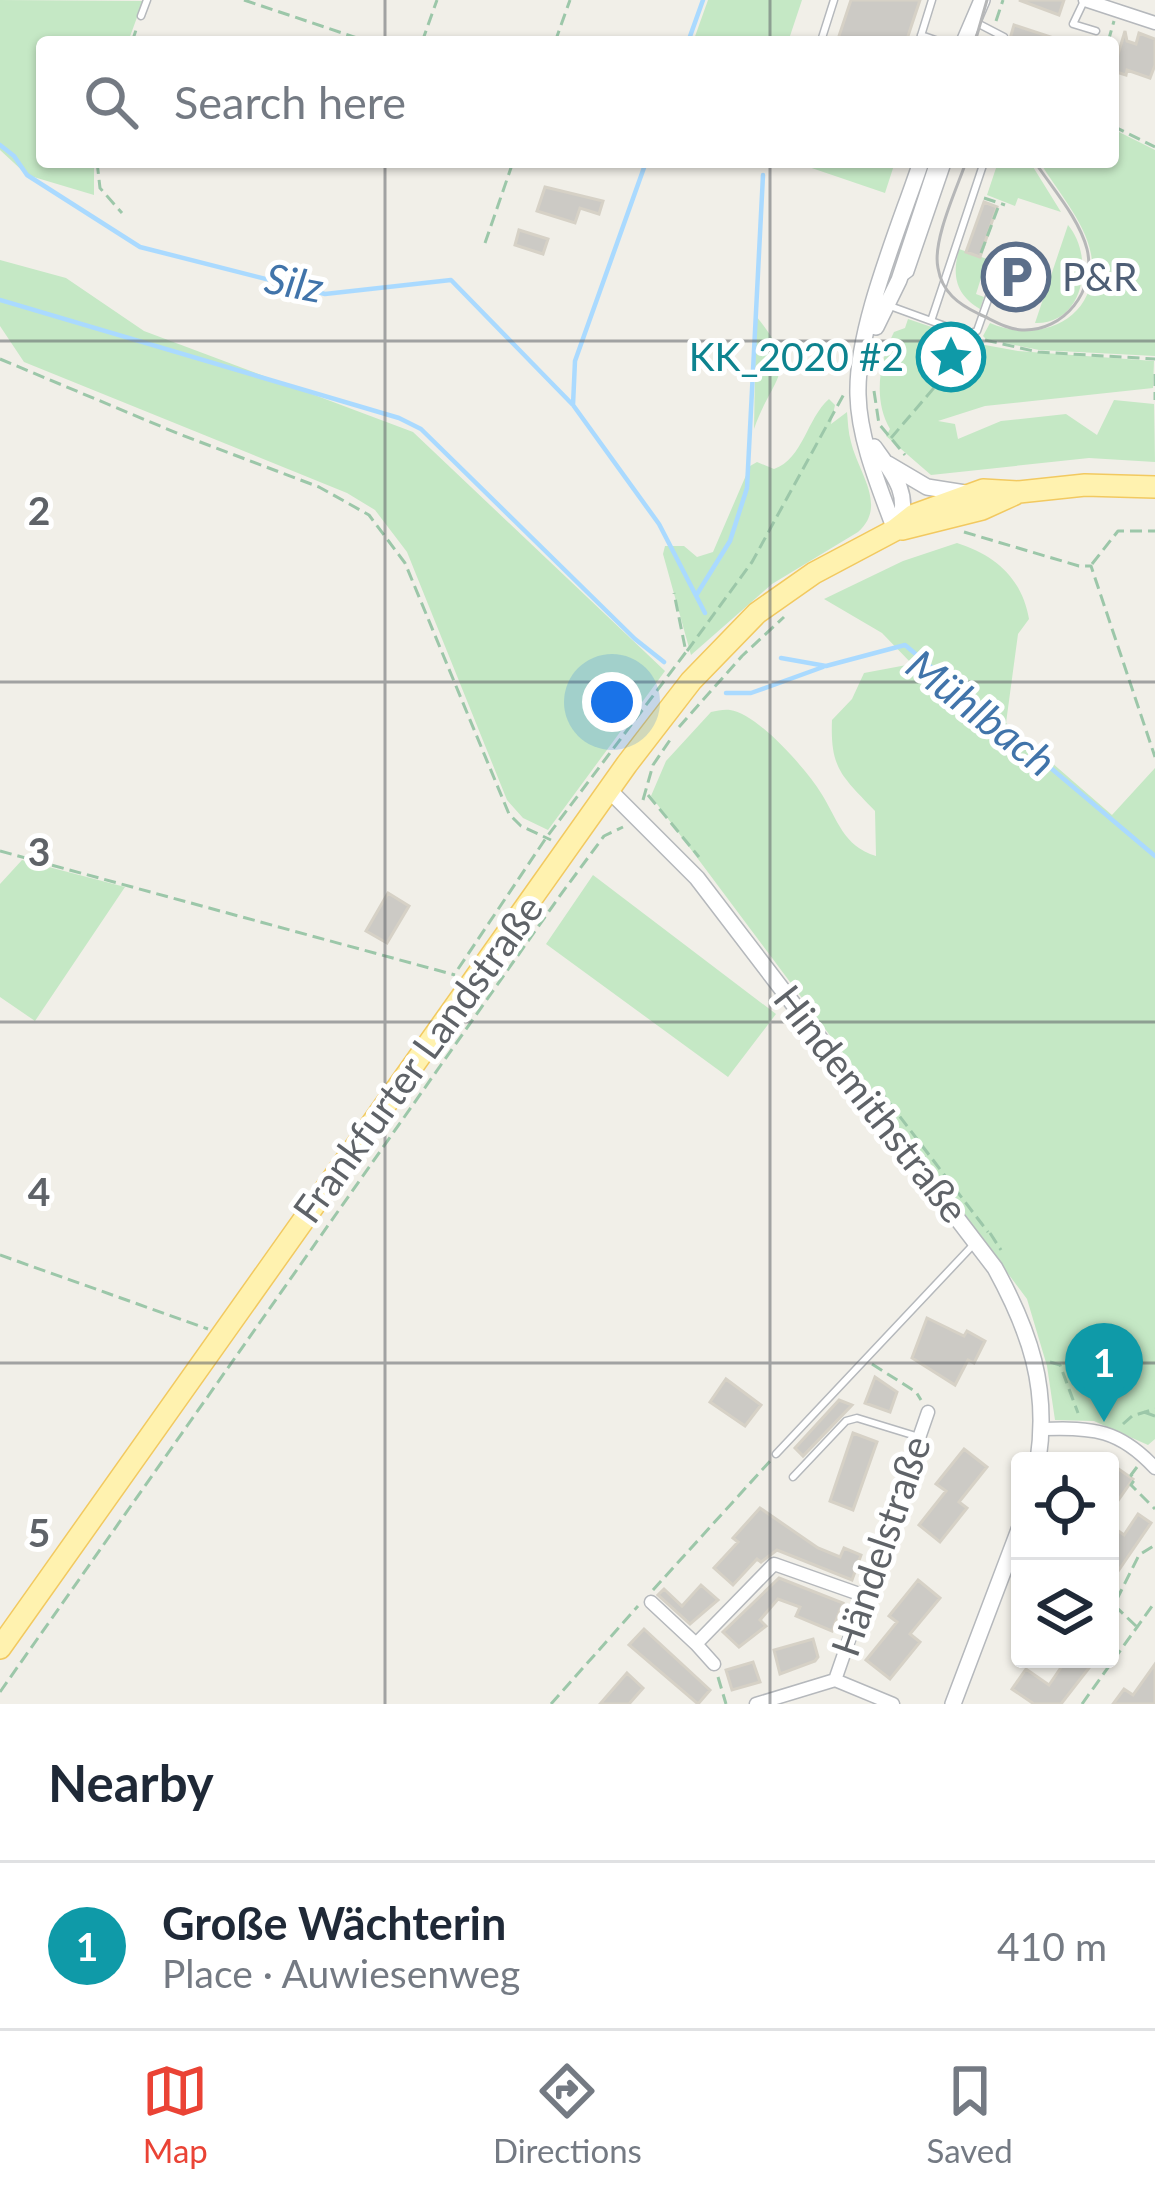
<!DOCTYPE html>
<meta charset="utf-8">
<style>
:root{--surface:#fff;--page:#f2f2f3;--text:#1f2937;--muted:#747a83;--line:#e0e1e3;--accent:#ea4335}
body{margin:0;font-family:Lato,sans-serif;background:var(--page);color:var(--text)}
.controls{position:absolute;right:36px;bottom:36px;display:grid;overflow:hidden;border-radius:12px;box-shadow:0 3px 9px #0004}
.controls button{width:108px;height:108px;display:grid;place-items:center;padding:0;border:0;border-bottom:3px solid var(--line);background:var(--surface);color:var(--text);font:60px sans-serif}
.you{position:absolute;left:612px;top:702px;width:42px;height:42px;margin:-30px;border:9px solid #fff;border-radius:50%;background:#1a73e8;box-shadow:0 0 0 18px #1a73e833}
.badge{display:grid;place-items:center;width:78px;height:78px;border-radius:50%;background:var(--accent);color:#fff;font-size:39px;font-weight:700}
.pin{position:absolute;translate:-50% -99px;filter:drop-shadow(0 3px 6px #0008)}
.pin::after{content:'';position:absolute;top:63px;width:42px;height:36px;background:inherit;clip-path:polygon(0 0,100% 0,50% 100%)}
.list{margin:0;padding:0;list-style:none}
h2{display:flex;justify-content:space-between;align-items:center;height:156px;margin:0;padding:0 48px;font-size:51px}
h2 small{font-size:39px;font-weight:400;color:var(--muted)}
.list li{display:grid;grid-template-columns:78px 1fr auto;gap:36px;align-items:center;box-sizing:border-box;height:168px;padding:0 48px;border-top:3px solid var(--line)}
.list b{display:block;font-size:45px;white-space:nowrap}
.list p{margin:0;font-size:39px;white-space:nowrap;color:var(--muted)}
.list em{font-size:39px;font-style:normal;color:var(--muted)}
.icon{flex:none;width:66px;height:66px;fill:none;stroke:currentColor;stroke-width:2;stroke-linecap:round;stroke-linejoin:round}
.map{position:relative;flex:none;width:1155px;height:1704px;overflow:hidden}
.search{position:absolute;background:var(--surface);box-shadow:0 3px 9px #0004;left:36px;right:36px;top:36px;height:132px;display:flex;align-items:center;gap:30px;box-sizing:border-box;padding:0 42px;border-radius:12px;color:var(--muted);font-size:45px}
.sheet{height:324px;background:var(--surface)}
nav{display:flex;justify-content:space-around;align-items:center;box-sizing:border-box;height:168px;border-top:3px solid var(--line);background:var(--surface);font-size:33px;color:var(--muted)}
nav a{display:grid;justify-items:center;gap:6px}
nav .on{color:var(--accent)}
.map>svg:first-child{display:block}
.green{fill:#c5e8c5}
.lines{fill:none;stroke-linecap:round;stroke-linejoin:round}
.stream{stroke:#aadaff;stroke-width:4.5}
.building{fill:#cccac5;stroke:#d6d1c6;stroke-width:3}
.service-casing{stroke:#b5b8bc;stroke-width:9}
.minor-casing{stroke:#b5b8bc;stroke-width:15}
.tertiary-casing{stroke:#b5b8bc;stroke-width:18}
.primary-casing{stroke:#f2c960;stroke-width:24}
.path{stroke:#9cc7a9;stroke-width:3;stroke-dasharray:12 6;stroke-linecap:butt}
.service{stroke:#fff;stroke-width:6}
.minor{stroke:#fff;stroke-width:12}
.tertiary{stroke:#fff;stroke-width:15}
.primary{stroke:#fff2af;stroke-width:21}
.tram{stroke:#b6b7b8;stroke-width:3}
.grid{fill:none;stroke:#5f6368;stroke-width:3;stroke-opacity:0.55}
.labels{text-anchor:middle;stroke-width:10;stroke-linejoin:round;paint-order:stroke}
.service-label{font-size:39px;fill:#4e5e75;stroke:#fff;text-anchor:start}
.culture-label{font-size:39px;fill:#0d838f;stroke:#fff;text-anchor:end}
.street-label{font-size:39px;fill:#5f6368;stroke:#fff}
.water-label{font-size:42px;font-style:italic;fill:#4174aa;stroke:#fff}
.grid-label{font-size:39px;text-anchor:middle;font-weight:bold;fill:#5f6368;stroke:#fff;stroke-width:10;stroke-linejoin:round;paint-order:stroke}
</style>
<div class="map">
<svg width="1155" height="1704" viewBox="0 0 1155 1704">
<rect width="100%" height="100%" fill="#f1efe8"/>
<path class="green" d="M0,0L143,1L128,42H42V162H94V195L27,175L0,150Z
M708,0H802L788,42H693Z
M1113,129L1155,150V356L1039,350L986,339L983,336L990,323C1042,345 1102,317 1091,254C1085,221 1056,190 1040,162H1113Z
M794,162H895L885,193Z
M998,162H1030L1061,212L1018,198L1015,206L987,195Z
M1068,225C1095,257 1085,325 1035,323Z
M959,249L987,259L976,294L984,297L980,309C955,294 952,275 959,249Z
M0,260L66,278L144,331L413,432L665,671L548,830L523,818L507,800L407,552L375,510L347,493L24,362L0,326Z
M756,316C802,372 773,374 754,429Z
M908,319L985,345L1018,351L1154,361L1153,388L985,406L938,421L955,424L958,439L1001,421L1066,414L1097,435L1114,400L1154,404L1155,462L1089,458L931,475L886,436L890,429C873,400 879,362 894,332L905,328Z
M829,399L835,405L831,424L847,412C848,422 848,432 851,442C858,472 888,506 858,532L772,584L691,655L663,554L665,546H684L697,557L713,552L750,466L757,462L774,469C803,459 807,418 829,399Z
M957,543C995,555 1022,578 1029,619L1018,634L1006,723L1112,815L1155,768V1439L1148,1445L1094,1421L1055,1420L1047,1366L1027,1299L651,796L666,761L711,712C717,711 724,709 730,710C757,713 807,770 821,793C838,820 843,846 876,856L875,811C842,776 830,769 832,720L852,699L864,673L912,664L882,633L824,599L903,561Z
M22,860L125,887L35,1021L0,997V884Z
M593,875L776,1014L728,1077L546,944Z"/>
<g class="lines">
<path class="stream" d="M688,42L703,0
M0,145L14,156L27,175L140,247L325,294L451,280L573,405L659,524L705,613
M0,300L399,418L421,429L635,639L664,662
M573,405L575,361L646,162
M697,594L730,541L747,488L763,175
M781,658L826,666L905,645L1155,856
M726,693H751L823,667"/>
</g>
<path class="building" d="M851,0H920L906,42H837Z
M1019,0H1064L1059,15Z
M1014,25L1060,40V42H1009Z
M1125,31L1127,41L1136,44L1139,33L1155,39V65L1150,78L1127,70L1126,75L1113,71Z
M545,187L603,201L599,214L580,208L575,223L537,211Z
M984,202L997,207L980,257L966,252Z
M519,230L548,239L543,254L515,245Z
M388,893L409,906L387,943L366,931Z
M927,1318L964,1336L967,1331L985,1341L974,1363L968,1360L955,1385L912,1358Z
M875,1377L897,1392L890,1412L865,1403Z
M726,1379L761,1405L745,1426L710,1402Z
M839,1400L852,1405L803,1456L795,1448Z
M853,1433L877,1442L853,1510L830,1501Z
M964,1449L987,1467L959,1502L967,1508L940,1542L919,1525L946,1491L936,1484Z
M1110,1463L1133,1479L1110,1512Z
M760,1508L818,1548L840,1557L844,1548L861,1555L852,1580L777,1550L761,1562L757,1559L733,1585L714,1568L738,1542L733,1538Z
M1138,1514L1151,1523L1110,1583V1525L1124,1535Z
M779,1578L843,1603L832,1631L796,1616L800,1607L778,1599L760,1620L766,1626L739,1647L723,1632Z
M918,1580L940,1598L910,1634L920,1642L890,1679L866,1660L897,1622L889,1616Z
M701,1585L718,1600L690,1624L658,1595L664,1589L682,1606Z
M644,1629L710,1690L698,1704L629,1645Z
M813,1639L818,1657L815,1661L780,1674L774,1650Z
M1051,1659H1096L1061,1704H1034L1012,1689L1026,1669L1049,1685L1062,1666Z
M753,1662L760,1682L732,1690L726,1670Z
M1155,1664V1704H1113L1124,1689L1133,1695Z
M627,1673L643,1688L629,1704H600Z"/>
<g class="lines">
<defs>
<path id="service" d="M1084,1L1073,24L1096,31
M141,16L147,0
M977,23L1004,37
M921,35L941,42
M824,42L821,41L834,0
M919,42L932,0
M906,276L910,273L948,162
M890,306L967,334L977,331L990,294
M931,321L984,162
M776,1454L974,1244
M793,1477L846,1421L857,1418L919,1437"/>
<path id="minor" d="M1085,0L1155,23
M1043,1429C1093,1427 1120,1430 1155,1468
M651,1602L696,1644L774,1564L862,1595
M696,1644L714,1664
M835,1680L928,1412
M756,1704L835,1680L893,1704"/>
<path id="tertiary" d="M964,42L982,0
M876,327L899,280L938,162
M874,447C892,472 913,496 897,527
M888,464L927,487L965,493
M895,530C880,489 859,440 858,395C856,328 899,228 921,162
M609,790L697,878L995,1268C1030,1332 1049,1387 1038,1461
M953,1704L1020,1527"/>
<path id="primary" d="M902,529L982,509L1015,494
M0,1648L627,764L691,681L757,613L814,573L895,530L914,515L983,490L1019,492L1085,485L1155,487"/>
</defs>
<use href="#service" class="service-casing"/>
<use href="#minor" class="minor-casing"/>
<use href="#tertiary" class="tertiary-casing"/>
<use href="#primary" class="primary-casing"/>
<path class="path" d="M244,0L369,42
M996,21L1003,0
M132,42L137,27
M422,42L437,0
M555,42L570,0
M1108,42L1114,21
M1113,126L1155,147
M97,162L100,188L122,213
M984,198L1005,205
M485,243L513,162
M981,253L999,205
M985,340L1038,352L1155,359
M954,349L958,339
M0,359L179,434L319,487L369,515L405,563L509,814L521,826L551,840
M1155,374V400
M874,391L879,424L905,455
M891,438L939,382L948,364
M964,532L1079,566H1091L1155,757
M1092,564L1118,531H1155
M687,651L752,562L844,394
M679,727L742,656L784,617
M648,795L699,857
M643,800L653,765L670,740
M0,851L455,975
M458,969L546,838L686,652L674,593
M878,1088L988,1232
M990,1233L1001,1250
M0,1255L208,1329
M1050,1362L1060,1365L1078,1413
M872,1364L916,1392L921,1400
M1144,1412L1155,1416
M1123,1424L1132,1416L1155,1409
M1137,1467L1131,1475L1135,1479L1131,1485L1155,1509
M653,1590L771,1460
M1136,1626L1114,1605L1139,1555L1155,1545
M718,1677L726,1704
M0,1692L559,897L604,836L623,827
M551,1704L638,1606
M1082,1704L1155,1602"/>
<use href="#service" class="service"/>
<use href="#minor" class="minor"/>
<use href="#tertiary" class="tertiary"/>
<use href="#primary" class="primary"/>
<path class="tram" d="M975,42L987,0
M966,162C957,188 932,241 938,268C942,292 958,304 979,314C993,320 1006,329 1022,330C1064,332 1097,290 1087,249C1079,218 1052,188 1035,162"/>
</g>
<path class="grid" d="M385,0V42M770,0V42M385,162V1704M770,162V1704M0,341H1155M0,682H1155M0,1022H1155M0,1363H1155"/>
<defs>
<symbol id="parking-ring" viewBox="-11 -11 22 22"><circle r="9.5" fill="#fff" stroke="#5c6f8a" stroke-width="1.5"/><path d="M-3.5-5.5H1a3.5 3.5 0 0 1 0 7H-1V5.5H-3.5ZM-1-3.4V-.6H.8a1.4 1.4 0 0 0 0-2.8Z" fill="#5c6f8a"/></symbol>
<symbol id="sight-ring" viewBox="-11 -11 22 22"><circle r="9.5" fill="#fff" stroke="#0f9aa8" stroke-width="1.5"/><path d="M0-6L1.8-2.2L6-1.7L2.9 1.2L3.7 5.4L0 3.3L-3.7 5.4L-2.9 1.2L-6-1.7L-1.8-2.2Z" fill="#0f9aa8"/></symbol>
</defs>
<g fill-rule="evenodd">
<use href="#parking-ring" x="978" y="239" width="76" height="76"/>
<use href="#sight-ring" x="913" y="319" width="76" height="76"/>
</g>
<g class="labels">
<g class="service-label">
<text x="1062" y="291">P&amp;R</text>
</g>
<g class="culture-label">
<text x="904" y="371">KK_2020 #2</text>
</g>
<g class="street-label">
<text transform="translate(418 1059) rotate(-54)" y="14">Frankfurter Landstraße</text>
<text transform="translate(871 1104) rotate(52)" y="14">Hindemithstraße</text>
<text transform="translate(881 1546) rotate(-71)" y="14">Händelstraße</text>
</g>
<g class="water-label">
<text transform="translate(294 283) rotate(11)" y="15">Silz</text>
<text transform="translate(981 713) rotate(38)" y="15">Mühlbach</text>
</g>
</g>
<g class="grid-label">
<text x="39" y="525">2</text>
<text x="39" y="866">3</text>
<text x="39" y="1206">4</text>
<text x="39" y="1547">5</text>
</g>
</svg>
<div class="controls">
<button><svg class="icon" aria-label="locate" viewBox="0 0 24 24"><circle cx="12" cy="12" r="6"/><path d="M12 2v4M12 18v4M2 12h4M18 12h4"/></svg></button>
<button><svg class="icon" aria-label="layers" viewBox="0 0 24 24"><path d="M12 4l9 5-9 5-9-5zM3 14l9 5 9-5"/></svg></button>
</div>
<div class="you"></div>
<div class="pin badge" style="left:1104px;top:1422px;background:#0f9aa8">1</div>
<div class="search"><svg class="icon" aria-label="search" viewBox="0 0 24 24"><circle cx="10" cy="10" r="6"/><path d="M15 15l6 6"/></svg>Search here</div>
</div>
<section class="sheet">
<h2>Nearby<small></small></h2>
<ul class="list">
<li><span class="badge" style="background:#0f9aa8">1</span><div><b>Große Wächterin</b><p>Place · Auwiesenweg</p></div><em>410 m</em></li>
</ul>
</section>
<nav>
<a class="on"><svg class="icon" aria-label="map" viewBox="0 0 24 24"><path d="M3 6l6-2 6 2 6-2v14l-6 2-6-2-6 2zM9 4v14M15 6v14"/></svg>Map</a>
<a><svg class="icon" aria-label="directions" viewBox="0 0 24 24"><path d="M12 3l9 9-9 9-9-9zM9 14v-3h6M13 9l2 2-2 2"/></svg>Directions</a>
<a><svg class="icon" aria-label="saved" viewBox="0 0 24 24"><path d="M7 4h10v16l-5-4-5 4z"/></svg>Saved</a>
</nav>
